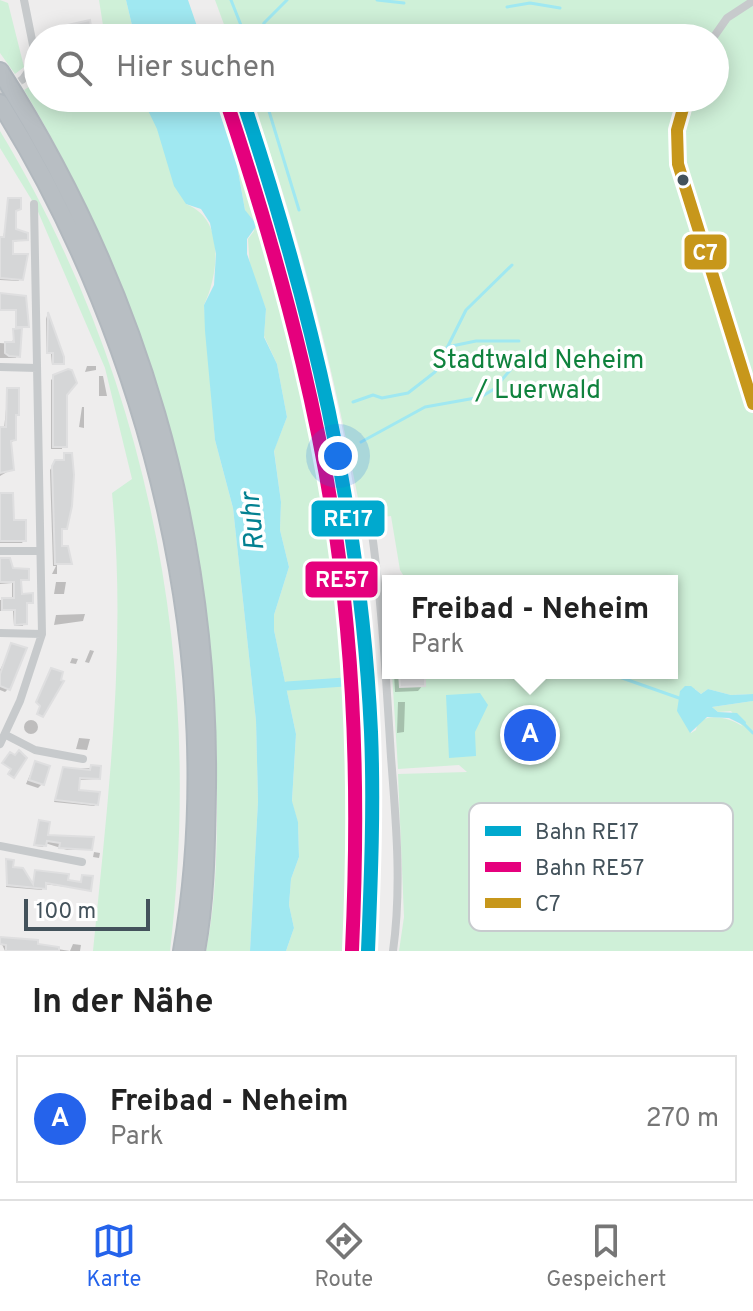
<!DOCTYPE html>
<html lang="de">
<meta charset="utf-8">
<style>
:root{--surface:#fff;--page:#f6f6f6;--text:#222;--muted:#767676;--line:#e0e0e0;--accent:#2563eb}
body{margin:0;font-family:Overpass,sans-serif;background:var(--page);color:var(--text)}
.scale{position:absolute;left:24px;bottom:20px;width:126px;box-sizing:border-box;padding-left:8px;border:4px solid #43525b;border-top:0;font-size:22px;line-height:28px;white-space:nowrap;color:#43525b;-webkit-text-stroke:6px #fff;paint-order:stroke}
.you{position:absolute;left:338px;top:456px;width:28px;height:28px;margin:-20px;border:6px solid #fff;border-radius:50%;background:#1a73e8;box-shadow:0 0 0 12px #1a73e833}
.badge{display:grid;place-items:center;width:52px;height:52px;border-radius:50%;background:var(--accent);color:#fff;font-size:26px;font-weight:700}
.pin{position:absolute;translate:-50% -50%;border:4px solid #fff;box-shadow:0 2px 8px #0006}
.popup{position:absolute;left:382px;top:575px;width:296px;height:104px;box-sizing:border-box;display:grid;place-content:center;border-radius:0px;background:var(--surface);filter:drop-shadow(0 2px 6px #0005);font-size:26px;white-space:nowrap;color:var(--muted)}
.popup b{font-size:30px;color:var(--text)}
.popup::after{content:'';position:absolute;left:50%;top:100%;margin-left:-16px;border:16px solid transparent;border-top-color:var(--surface)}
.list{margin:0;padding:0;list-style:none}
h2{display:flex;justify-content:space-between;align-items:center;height:104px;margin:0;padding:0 32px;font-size:34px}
h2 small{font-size:26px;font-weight:400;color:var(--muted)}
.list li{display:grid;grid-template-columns:52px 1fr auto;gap:24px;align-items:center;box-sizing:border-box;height:128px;margin:0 16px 16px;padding:0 16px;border:2px solid var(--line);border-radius:0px}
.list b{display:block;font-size:30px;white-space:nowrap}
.list p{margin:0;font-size:26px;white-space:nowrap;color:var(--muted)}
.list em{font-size:26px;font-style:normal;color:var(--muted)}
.icon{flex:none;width:44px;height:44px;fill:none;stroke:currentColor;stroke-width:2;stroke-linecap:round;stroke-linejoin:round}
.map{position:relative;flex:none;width:753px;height:951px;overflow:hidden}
.search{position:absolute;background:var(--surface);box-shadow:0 4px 20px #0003;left:24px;right:24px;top:24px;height:88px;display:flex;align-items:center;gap:20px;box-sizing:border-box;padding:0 28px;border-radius:44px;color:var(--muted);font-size:30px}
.sheet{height:248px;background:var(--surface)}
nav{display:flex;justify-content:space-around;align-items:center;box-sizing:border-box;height:112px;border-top:2px solid var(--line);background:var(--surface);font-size:22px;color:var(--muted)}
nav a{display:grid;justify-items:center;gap:4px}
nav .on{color:var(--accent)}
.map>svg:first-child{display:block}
.green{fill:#cff0d8}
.water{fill:#a0e8f1}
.shadow{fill:#0003}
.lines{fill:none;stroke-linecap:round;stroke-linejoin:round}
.stream{stroke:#a0e8f1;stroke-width:3}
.canal{stroke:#a0e8f1;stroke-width:9}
.building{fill:#d5d6d7;stroke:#dfdfe0;stroke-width:2}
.street-tunnel{stroke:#ccced0;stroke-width:8;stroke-dasharray:8 4;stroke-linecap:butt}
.highway-casing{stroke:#b1b8be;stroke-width:20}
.street{stroke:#c7cacc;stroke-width:8}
.highway{stroke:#b8bec3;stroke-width:16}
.bus-1-casing{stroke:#fff;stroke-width:18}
.bus-1{stroke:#c7971b;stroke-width:12}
.rail-1-casing{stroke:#fff;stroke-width:20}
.rail-2-casing{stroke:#fff;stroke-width:20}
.rail-1{stroke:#00a9ce;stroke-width:14}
.rail-2{stroke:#e5007d;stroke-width:14}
.bus-dot{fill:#43525b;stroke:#fff;stroke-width:3}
.labels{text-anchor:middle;stroke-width:7;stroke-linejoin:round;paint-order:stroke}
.park-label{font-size:26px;fill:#0f823d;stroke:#fff}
.water-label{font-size:28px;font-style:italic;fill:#038191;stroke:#fff}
.key{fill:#fff;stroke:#c7cbce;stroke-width:2}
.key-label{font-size:22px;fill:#43525b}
.line-badge{stroke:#fff;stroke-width:3}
.badge-label{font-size:22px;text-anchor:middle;font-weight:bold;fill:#fff}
</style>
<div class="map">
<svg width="753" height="951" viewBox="0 0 753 951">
<rect width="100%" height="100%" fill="#eeeded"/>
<path class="green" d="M0,0L8,3L24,67L15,74L0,53Z
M99,0H126L135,38H105Z
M215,0H753V694L731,695L708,689L701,694L695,689L683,717L691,733L696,730L698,722C711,713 730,718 742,726L731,711L718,712L712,707L753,701V951H399L404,917L398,774L467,772L459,765L398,769L392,673H672V581H407L400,570L391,516L362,519C335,375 301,236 251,98H715V38H229Z
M38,81V98H55L57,103L71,98H149L186,204C225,219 219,273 204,305L215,440L233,508L256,721L258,801L250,951H206C216,902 217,850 217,800C219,555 151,301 24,90Z
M225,98H235C279,222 321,348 341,478C366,636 373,792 363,951H286L294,928L289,905L291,879L299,857L298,823L292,802L296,734L274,630V615L289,567L280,530L281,502L274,450L287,417L277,364L264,336L266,309L250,269L248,239L254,231L245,210Z
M0,131C150,379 204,664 170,951H93C108,799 127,646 112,493L132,479L105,368L36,207L0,148Z"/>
<path class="water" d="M126,0H188L201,38H135Z
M142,98H225L245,210L257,225L247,239V254L266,309L264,337L277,364L287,417L274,451L281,502L280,530L289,567L274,615V630L296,734L292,801L298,822L299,857L291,879L289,905L294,928L286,951H250L258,801L256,721L233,508L215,440L205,331L204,305L214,285L216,254L210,223L201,209L186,204L174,186L157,129Z
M685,686H691L701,694L708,689L731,695L753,694V701L712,707L718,712L737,713L746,722L745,726L729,718L707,717L690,733L677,711L680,691Z
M480,693L488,705L475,732L476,756L449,758L446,695Z"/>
<path class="shadow" d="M64,28L91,38H59Z
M9,200L14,230L26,240L11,242L19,281L0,280V239H3Z
M0,295L24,296L27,326L20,328L16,358H0V343L12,344L15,330V311H0Z
M46,316L62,363L60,365H52L51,354H46Z
M87,366H96V370L85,372Z
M99,376H103L107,396H99Z
M54,377L65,395L62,449H51V380Z
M8,390L14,440L11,443L12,469L0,476V429H4Z
M82,407H84V428L79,427Z
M65,455V528L60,531V548L70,563L57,565V574H52L56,566H53L50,470L55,462H63Z
M0,495L24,540L22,543H0Z
M0,560L8,569L27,579L19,582L20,596L31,602L25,604L23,626H14L13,611H0V600H12V583L0,584Z
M56,582H66L64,594H54Z
M85,614L83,621L54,625L56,615Z
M12,646L8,689L5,692L0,690V670Z
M90,650L94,651L89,663L85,662Z
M72,658L78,659L76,664L70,663Z
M394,673H423V685L418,691L395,692Z
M398,702H405L404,732L397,733Z
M24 727a7 7 0 1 1 14 0a7 7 0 1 1-14 0Z
M79,738L90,739L87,750L76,749Z
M35,763L42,784L38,788L26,784Z
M92,768L98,779L78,780L77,792L97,804L94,806L54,802L64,769Z
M41,823L45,837L90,849L67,850L45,843L43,847L36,846Z
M94,852L100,853L99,858L93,857Z
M8,871L32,886L36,872L80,884L82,877L90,890L44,884L42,890L6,887Z
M706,875L704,882L694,883L696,876Z
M0,940L70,951L73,944L81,945L80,951H5Z"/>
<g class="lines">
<path class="stream" d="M231,0L246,38
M377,0L404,3
M507,7L530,3L560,8
M260,38L264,23L287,0
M265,98L299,210
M254,226L273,220
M447,347L476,341H519
M353,402L373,395L382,398L408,393L435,372L466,310L512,265
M361,442L425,407L481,397L494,389L529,348
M578,673H592
M608,673L679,698
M744,724L753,733"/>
<path class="canal" d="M287,686L359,681"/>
</g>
<path class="building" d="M90,20L93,38H65L63,26Z
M8,198H21V209L16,211V229L28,233V240L13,241V254H28L23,280L0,278V237H4Z
M0,293L26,296L29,327H16V310H0Z
M48,312L64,357V364H53V353H47Z
M22,328L20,357L9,356L5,353V342H14L13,329Z
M68,369L72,370L77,383L67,395V447H53V375Z
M7,388H19V415H16V440L11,441L14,470L0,473V427H6Z
M64,453H72L74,475L72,506L67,529H62V546H68L72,564H55L52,466L55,460H64Z
M0,493H13L14,520H26V541H0Z
M0,558H10L13,568L29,569V580H21L22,594L33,593V603H27V624L15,625V610H2V598H14V582H0Z
M11,643L27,648L10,690L0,686V674Z
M51,668L63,672L61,680L64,681L43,717L37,714L40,706L36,702Z
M399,673H425V686L400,687Z
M19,750L27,758L14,778L8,774L11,769L2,763L10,752L15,755Z
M35,761L50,766L44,785L29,780Z
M91,765L101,766L100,779L80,778L79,790L100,792L98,805L55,800L63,767L90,770Z
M39,820L50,822L48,835L94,837L92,850L59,848L60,843L47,841L46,846L34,845Z
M6,859L14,860L13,867L23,868L33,884L35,870L69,874L68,880L81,882L82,875L93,876L91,891L46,883V889L7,885Z
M0,937L38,940V944L59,947V951H6V945L0,944Z"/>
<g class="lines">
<path class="street-tunnel" d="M0,95L23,79"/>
<defs>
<path id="highway" d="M0,71C138,287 210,531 207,788C206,842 206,898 196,951
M0,103C152,345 231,667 182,951"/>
</defs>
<use href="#highway" class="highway-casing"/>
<path class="street" d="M713,38L727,18L753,1
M23,79L36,60L24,0
M686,98L677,130L678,164L753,404
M0,367L37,368
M370,520C382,599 386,678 391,757C396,821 402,887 393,951
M0,551H40
M0,633L42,634
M6,735L35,750L83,759
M0,744L20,701L42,634L34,204
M0,846L82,862"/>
<use href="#highway" class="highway"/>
<defs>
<path id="bus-1" d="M686,98L677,130L678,164L753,404"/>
</defs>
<use href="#bus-1" class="bus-1-casing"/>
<use href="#bus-1" class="bus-1"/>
<defs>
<path id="rail-1" d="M242,98C311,305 361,514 371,732C374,805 371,878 368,951"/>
<path id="rail-2" d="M227,103C284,274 331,449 347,629C357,736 357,843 352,950"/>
</defs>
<use href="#rail-1" class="rail-1-casing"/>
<use href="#rail-2" class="rail-2-casing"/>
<use href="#rail-1" class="rail-1"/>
<use href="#rail-2" class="rail-2"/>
</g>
<circle class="bus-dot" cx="683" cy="180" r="7"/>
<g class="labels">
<g class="park-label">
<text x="538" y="368">Stadtwald Neheim<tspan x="538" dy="30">/ Luerwald</tspan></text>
</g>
<g class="water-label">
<text transform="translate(251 522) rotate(-95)" y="10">Ruhr</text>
</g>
</g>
<rect x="469" y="803" width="264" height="128" rx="12" class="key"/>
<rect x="485" y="826" width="36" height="10" fill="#00a9ce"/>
<rect x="485" y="862" width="36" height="10" fill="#e5007d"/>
<rect x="485" y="898" width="36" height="10" fill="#c7971b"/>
<g class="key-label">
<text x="535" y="839">Bahn RE17</text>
<text x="535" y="875">Bahn RE57</text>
<text x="535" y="911">C7</text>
</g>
<g class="line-badge">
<rect x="683" y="233" width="45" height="38" rx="8" fill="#c7971b"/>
<rect x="310" y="499" width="76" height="39" rx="8" fill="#00a9ce"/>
<rect x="304" y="560" width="75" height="39" rx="8" fill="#e5007d"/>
</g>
<g class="badge-label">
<text x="705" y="260">C7</text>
<text x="348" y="526">RE17</text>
<text x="342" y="587">RE57</text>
</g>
</svg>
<div class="scale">100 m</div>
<div class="you"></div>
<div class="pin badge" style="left:530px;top:735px">A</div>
<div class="popup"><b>Freibad - Neheim</b>Park</div>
<div class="search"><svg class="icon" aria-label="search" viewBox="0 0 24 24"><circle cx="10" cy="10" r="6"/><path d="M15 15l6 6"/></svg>Hier suchen</div>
</div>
<section class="sheet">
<h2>In der Nähe<small></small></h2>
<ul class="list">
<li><span class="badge">A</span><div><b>Freibad - Neheim</b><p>Park</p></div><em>270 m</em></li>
</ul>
</section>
<nav>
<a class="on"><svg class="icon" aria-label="map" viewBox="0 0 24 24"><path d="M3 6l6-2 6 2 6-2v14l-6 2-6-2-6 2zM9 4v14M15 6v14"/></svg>Karte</a>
<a><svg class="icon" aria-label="directions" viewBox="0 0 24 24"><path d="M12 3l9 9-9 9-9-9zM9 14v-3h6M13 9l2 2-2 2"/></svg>Route</a>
<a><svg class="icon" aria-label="saved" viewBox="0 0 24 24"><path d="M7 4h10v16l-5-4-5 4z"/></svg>Gespeichert</a>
</nav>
